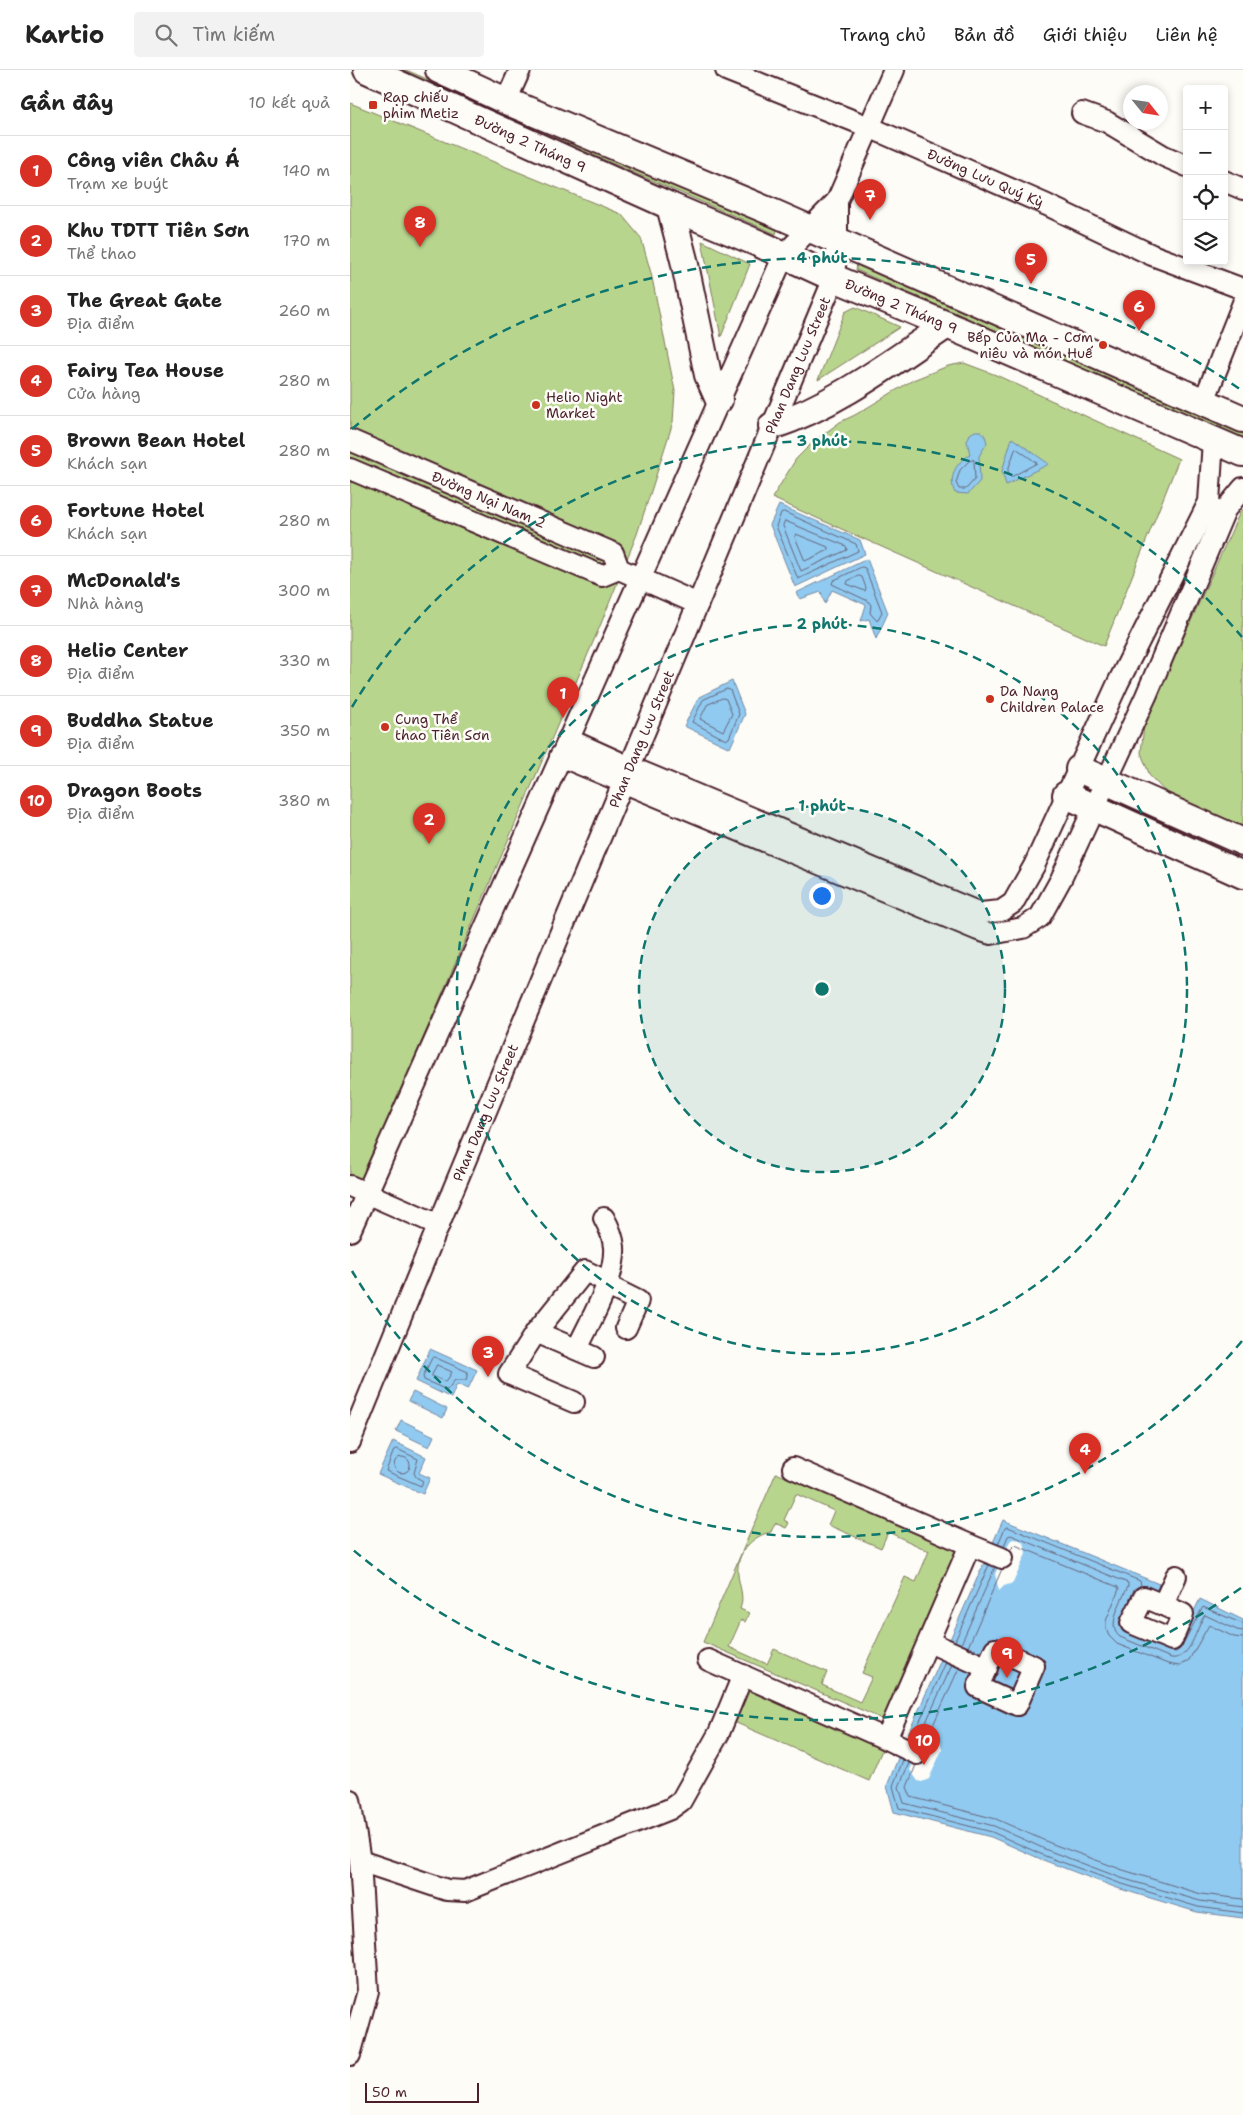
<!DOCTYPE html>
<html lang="vi">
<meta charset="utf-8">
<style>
:root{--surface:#fff;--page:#f2f2f2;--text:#222;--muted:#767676;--line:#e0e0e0;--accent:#d93025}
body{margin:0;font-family:"Shantell Sans",sans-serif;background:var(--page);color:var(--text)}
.controls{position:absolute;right:15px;top:15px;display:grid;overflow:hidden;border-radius:5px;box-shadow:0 2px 8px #0003}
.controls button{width:45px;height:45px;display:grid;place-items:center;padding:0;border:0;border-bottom:1px solid var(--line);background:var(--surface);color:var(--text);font:25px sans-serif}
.compass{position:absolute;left:773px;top:15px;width:45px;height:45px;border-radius:50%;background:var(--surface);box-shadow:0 2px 8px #0003;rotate:120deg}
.scale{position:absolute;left:15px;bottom:12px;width:114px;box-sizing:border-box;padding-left:5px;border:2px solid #4a1f2b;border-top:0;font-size:14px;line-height:18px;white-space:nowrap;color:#4a1f2b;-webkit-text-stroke:4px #fdfcf7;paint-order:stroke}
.you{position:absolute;left:471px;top:825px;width:18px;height:18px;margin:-12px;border:4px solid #fff;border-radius:50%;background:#1a73e8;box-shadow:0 0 0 8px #1a73e833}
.badge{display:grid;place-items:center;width:32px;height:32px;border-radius:50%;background:var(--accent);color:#fff;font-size:16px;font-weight:700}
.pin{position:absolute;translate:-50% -41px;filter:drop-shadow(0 1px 2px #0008)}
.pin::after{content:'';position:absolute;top:26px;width:18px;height:15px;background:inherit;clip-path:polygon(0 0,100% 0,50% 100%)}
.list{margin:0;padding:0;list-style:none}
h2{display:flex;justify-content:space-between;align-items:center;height:65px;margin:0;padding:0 20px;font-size:21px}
h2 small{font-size:16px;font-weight:400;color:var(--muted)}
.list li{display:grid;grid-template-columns:32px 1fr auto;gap:15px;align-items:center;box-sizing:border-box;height:70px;padding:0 20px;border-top:1px solid var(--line)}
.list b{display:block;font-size:19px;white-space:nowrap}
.list p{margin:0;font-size:16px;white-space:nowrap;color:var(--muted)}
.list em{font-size:16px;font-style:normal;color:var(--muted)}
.icon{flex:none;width:28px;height:28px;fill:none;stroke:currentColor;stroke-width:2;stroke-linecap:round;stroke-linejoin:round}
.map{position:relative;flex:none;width:893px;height:2045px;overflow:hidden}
header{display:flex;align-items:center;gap:30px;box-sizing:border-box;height:70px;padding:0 25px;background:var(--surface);border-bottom:1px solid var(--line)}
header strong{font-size:24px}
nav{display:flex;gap:28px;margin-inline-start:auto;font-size:18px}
.search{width:350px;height:45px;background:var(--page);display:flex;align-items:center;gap:12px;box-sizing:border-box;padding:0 18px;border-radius:5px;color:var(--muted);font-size:19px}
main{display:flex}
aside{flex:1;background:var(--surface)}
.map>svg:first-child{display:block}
.green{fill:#b8d58e;stroke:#817a5c;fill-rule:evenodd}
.water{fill:#90caf0;stroke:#7486a1}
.pier{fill:#fdfcf7}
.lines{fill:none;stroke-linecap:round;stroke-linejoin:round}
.shore{stroke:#66637a;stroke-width:1}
.minor-casing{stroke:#4a1f2b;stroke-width:24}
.major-casing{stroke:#4a1f2b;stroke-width:30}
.minor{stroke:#fdfcf7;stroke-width:20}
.major{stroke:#fdfcf7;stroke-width:26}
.ring{fill:none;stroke:#0f766e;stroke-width:2.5;stroke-dasharray:9 6}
.poi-dot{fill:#c8321e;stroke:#fdfcf7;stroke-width:2}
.labels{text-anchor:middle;stroke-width:5;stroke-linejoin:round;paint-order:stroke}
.poi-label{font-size:14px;fill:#4a1f2b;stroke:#fdfcf7;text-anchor:start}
.street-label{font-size:14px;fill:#4a1f2b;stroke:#fdfcf7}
.centre{fill:#0f766e;stroke:#fdfcf7;stroke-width:2.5}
.ring-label{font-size:15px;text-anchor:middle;font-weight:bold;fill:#0f766e;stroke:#fdfcf7;stroke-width:5;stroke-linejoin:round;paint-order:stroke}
</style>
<header>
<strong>Kartio</strong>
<div class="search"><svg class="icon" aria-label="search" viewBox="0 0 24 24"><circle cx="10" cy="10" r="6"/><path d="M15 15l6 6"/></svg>Tìm kiếm</div>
<nav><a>Trang chủ</a><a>Bản đồ</a><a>Giới thiệu</a><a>Liên hệ</a></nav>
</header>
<main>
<aside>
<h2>Gần đây<small>10 kết quả</small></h2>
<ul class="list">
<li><span class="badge">1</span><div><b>Công viên Châu Á</b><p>Trạm xe buýt</p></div><em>140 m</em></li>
<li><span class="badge">2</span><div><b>Khu TDTT Tiên Sơn</b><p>Thể thao</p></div><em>170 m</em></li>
<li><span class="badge">3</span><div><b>The Great Gate</b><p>Địa điểm</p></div><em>260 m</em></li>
<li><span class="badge">4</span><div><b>Fairy Tea House</b><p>Cửa hàng</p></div><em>280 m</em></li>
<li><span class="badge">5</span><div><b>Brown Bean Hotel</b><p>Khách sạn</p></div><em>280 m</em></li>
<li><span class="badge">6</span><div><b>Fortune Hotel</b><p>Khách sạn</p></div><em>280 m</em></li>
<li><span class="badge">7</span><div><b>McDonald's</b><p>Nhà hàng</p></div><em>300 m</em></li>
<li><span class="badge">8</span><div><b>Helio Center</b><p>Địa điểm</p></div><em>330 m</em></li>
<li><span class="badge">9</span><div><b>Buddha Statue</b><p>Địa điểm</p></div><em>350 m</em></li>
<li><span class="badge">10</span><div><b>Dragon Boots</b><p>Địa điểm</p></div><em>380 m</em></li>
</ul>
</aside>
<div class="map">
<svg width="893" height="2045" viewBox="0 0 893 2045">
<rect width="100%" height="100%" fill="#fdfcf7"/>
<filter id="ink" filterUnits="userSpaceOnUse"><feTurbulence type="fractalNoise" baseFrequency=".02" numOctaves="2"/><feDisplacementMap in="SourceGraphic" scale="10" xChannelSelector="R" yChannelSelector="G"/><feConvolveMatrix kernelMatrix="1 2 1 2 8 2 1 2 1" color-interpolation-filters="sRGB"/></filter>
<g filter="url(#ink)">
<path class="green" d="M46,0H56L427,160L426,164Z
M0,33L271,144L291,168L301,203L325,321L323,352L303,415L287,464L250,556L11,1113L0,1108Z
M352,171L400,194L371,267Z
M507,194L893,363V368L506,200Z
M505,237L550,257L468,310L495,242Z
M614,293L646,305L829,389L754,576L422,428L446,389L463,372L490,352L505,345L563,310L598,296Z
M893,439V760L823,730L800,706L791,683L794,655L890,442Z
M426,1403L608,1481L535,1650L353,1572ZM446,1424L484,1441L478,1455L531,1478L538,1462L579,1481L566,1512L555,1507L512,1603L522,1607L510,1632L472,1615L477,1602L424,1579L417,1594L379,1577L391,1550L395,1552L399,1543L390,1539C396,1524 386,1512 388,1496C390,1479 405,1465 421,1462L425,1453L436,1458L439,1453L434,1450Z
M390,1611L534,1675L519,1711L375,1648Z"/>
<path class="water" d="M625,361H631L635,366L637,373L629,386L630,411L618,424L605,423C598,409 605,392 620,385L617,371L620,364Z
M662,368L699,394L656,415L652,401Z
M429,435L510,470L515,484L445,517L420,455Z
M517,489L538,543L526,569L519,549L511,551L516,535L482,520L475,534L471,522L450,529L446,523Z
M382,611L395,644L380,678L334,656L349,627Z
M80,1279L127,1300L118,1319L107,1314L101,1328L66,1311Z
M63,1322L97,1339L93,1348L58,1331Z
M51,1350L84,1366L79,1377L46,1361Z
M43,1371L76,1387L69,1403L80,1408L73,1424L28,1404Z
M653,1450L809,1514L805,1527L774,1556L826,1577L850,1529L893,1550V1848L847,1842L767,1818L693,1790L641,1767L544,1742L537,1716L554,1673Z"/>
<path class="pier" d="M664,1469L670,1470L675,1475L676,1484L663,1513L654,1516L649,1521L645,1504L660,1471Z
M588,1660L592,1680L579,1709L572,1712L568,1711L560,1700L573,1671Z"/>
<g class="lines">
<path class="shore" d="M666,378L687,393L661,407L658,401Z
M624,390L625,409L616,419H609L606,413L610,400L619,391Z
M434,442L506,474L508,481L448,509L426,456L431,443Z
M435,451L496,476L497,480L451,501L433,456Z
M446,464L478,477L479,480L455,491L445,467Z
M512,497L515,498L532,542L527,551L520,543L521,535L518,531L482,514L483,511Z
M509,506L512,507L516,518L515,521L497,514L498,511Z
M377,619L380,620L389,644L379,668L376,670L342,652L353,630Z
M373,628L376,629L382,644L373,661L350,649L357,635Z
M84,1287L118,1302L116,1310H105L97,1320L74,1310L73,1306L82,1288Z
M87,1295L102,1302L96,1312L82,1306Z
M47,1379L68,1389L64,1403L66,1407L73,1411L71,1416L36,1401L44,1380Z
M44 1395a8 8 0 1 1 16 0a8 8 0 1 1-16 0Z
M648,1474L655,1458L658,1457L790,1511L791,1515L784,1519L777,1537
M654,1476L658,1466L661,1465L778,1513V1516C773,1529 755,1556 770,1567L821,1588C841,1591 846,1557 855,1545L887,1560L893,1561
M660,1480L665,1475L768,1517L769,1519L756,1551V1559L759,1566L767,1574L818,1594L829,1596L839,1590L859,1555L884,1567L893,1568
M605,1571L639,1495
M611,1574L645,1497
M618,1577L652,1499
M821,1581L826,1582L830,1579L853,1537L893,1554
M562,1669L596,1592
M567,1672L602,1595
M574,1675L609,1598
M553,1690L543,1716L549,1738L642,1762L695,1786L769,1813L848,1837L893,1843
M559,1693L549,1717L554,1733L644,1756L697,1780L771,1808L850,1831L893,1837
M566,1695L557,1717L561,1727L646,1749L700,1773L773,1800L851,1824L893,1829"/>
<defs>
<g id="minor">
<path id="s1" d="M376,0L519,57L697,135L802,185L893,219"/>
<path d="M156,31L170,0"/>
<path d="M732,43L757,52L814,86L837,96"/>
<path d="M874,111L893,119"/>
<path d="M854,331L893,233"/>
<path id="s2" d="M0,370L263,483L269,499L348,534"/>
<path d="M0,399L252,506L269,499"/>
<path d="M218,669L280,697L630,843L651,841L663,833L684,796L768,613L859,432L863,370"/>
<path d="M210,686L628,860L641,864L673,858L690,847L711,809L796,626L875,440L893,418"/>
<path d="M0,1116L89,1155"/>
<path d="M0,1161L434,185L487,131L544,0"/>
<path d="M256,1215L288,1231L276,1258"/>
<path d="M186,1262L244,1287"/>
<path d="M227,1279C240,1251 266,1208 264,1177C263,1167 259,1157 254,1148"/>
<path d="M224,1332L159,1304L186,1262L235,1201L258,1212"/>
<path id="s3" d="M0,1372L98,1132L484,208L487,171V131"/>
<path d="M620,1475L652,1488"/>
<path d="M813,1535L833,1544L822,1570L781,1553L794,1527L813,1535L826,1506"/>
<path d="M579,1572L637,1598"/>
<path d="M645,1579L684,1596L667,1635L628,1617Z"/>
<path d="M358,1590L536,1669L620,1475L443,1398"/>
<path d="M536,1669L567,1684"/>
<path d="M0,1730L10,1791L18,1921L0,1985"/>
<path d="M10,1791L97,1820L115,1821L320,1739L331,1731L369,1663L393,1605"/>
</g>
<g id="major">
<path id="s4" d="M17,0L320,136L410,174L484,208L597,255L893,383"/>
<path d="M89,0L156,31L424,143L893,349"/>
<path d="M320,136L334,190L358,305L369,330"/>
<path d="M422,356C486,335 542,292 597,255"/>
<path d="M729,699L893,772"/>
<path d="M716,725L893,805"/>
</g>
</defs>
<use href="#minor" class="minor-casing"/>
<use href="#major" class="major-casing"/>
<use href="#minor" class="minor"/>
<use href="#major" class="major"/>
</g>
</g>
<circle cx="472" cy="919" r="183" fill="#0f766e" fill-opacity=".12"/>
<g class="ring">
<circle cx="472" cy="919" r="183"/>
<circle cx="472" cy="919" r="365"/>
<path d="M892 1271A548 548 0 0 1 2 1201M2 637A548 548 0 0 1 892 567"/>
<path d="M891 1518A731 731 0 0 1 2 1479M2 359A731 731 0 0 1 891 320"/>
</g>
<g class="poi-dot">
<rect x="18" y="30" width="10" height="10" rx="2.5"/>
<circle cx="753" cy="275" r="5"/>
<circle cx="186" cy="335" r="5"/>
<circle cx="640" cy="629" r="5"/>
<circle cx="35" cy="657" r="5"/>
</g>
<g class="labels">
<g class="poi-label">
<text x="33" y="32">Rạp chiếu<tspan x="33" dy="16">phim Metiz</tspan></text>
<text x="743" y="272" text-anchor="end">Bếp Của Mạ - Cơm<tspan x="743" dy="16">niêu và món Huế</tspan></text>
<text x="196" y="332">Helio Night<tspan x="196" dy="16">Market</tspan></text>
<text x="650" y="626">Da Nang<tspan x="650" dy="16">Children Palace</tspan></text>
<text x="45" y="654">Cung Thể<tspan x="45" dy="16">thao Tiên Sơn</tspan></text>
</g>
<g class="street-label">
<text dy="5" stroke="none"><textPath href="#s4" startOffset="179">Đường 2 Tháng 9</textPath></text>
<text dy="5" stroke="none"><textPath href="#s1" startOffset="281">Đường Lưu Quý Kỳ</textPath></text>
<text dy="5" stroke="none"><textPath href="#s4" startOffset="584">Đường 2 Tháng 9</textPath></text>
<text dy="5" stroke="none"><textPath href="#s3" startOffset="1166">Phan Dang Luu Street</textPath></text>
<text dy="5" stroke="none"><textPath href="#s2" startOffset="151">Đường Nại Nam 2</textPath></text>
<text dy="5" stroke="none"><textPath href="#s3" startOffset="761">Phan Dang Luu Street</textPath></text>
<text dy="5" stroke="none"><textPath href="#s3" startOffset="356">Phan Dang Luu Street</textPath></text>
</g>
</g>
<circle cx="472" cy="919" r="8" class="centre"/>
<g class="ring-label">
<text x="472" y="193">4 phút</text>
<text x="472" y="376">3 phút</text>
<text x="472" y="559">2 phút</text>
<text x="472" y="741">1 phút</text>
</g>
</svg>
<div class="controls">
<button>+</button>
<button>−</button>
<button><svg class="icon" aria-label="locate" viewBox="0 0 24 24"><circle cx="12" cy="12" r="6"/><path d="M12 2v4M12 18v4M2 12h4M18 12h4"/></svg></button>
<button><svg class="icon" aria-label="layers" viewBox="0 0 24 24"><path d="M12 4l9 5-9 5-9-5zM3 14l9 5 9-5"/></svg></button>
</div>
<svg class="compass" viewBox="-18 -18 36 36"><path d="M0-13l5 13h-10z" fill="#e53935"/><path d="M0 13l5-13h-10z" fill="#767676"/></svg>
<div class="scale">50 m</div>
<div class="you"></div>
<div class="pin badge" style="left:213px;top:648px">1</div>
<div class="pin badge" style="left:79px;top:774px">2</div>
<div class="pin badge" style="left:138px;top:1307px">3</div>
<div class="pin badge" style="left:735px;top:1404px">4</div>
<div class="pin badge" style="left:681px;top:214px">5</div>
<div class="pin badge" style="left:789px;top:261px">6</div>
<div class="pin badge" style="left:520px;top:150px">7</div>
<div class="pin badge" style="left:70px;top:177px">8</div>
<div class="pin badge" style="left:657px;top:1608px">9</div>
<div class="pin badge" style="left:574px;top:1695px">10</div>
</div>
</main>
